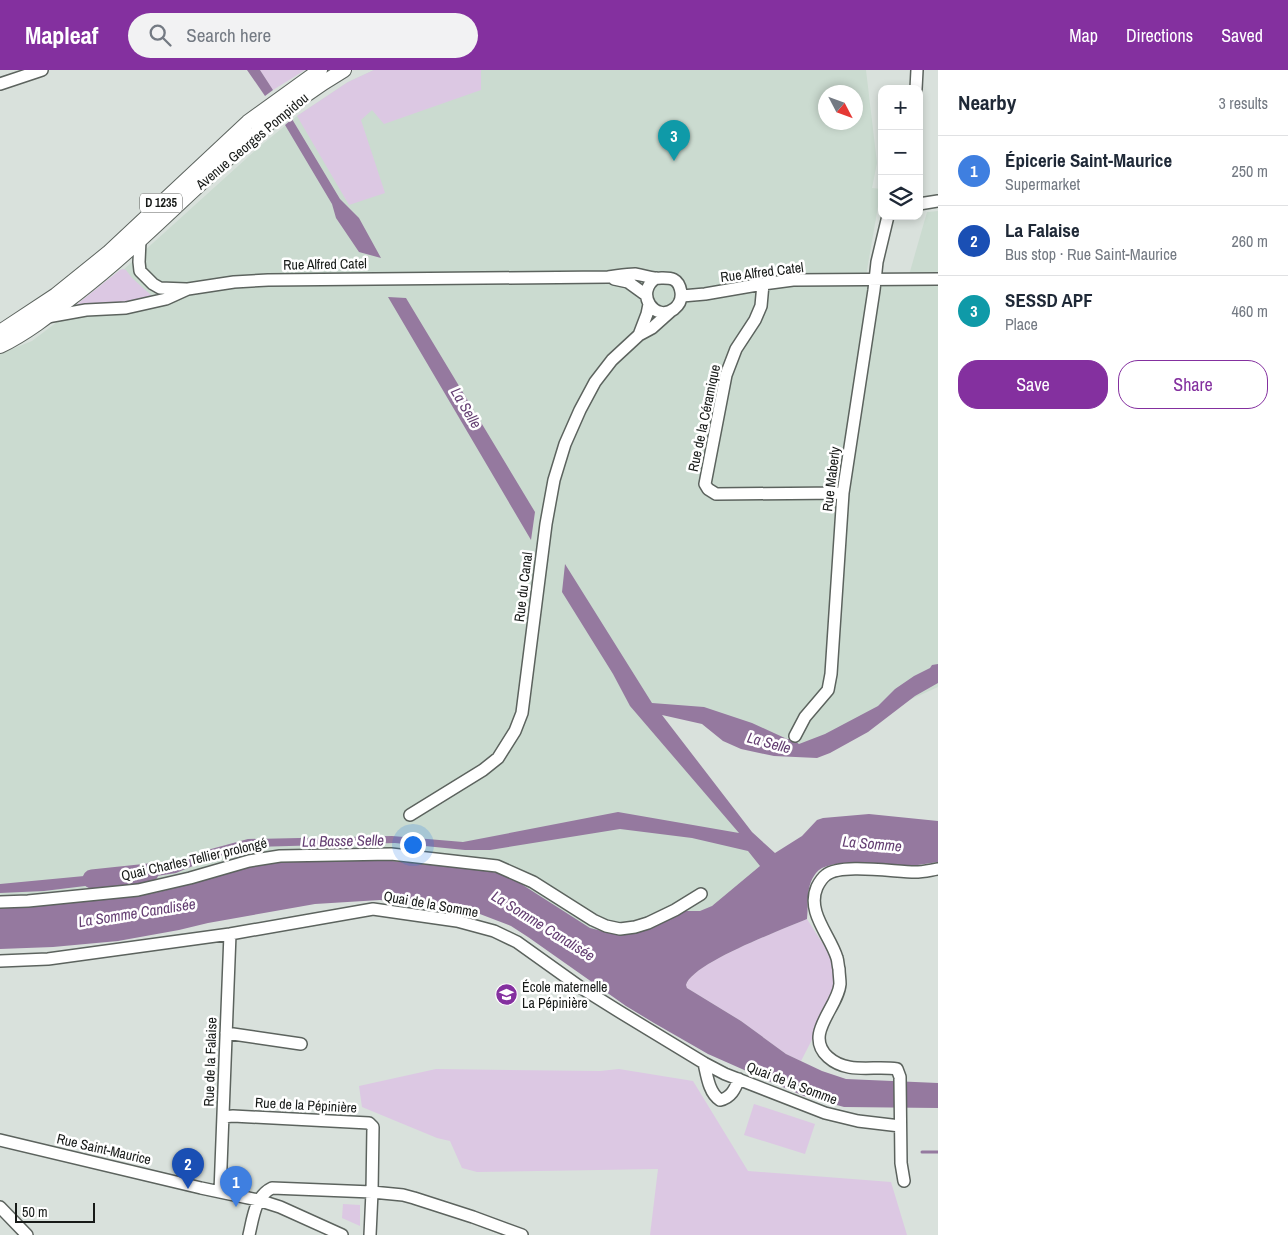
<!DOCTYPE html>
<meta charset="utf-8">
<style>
:root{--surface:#fff;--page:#f2f2f3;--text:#1f2937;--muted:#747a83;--line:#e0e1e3;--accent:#84309f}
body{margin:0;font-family:"Archivo Narrow",sans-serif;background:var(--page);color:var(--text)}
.controls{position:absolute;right:15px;top:15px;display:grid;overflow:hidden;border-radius:10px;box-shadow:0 2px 8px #0003}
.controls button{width:45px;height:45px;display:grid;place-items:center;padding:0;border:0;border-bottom:1px solid var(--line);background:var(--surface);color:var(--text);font:25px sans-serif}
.compass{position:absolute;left:818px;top:15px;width:45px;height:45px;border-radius:50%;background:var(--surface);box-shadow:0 2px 8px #0003;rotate:131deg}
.scale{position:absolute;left:15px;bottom:12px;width:80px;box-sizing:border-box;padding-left:5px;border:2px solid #171a18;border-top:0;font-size:14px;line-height:18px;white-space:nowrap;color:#171a18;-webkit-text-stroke:4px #fff;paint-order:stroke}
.you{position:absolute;left:412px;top:774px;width:18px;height:18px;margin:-12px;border:4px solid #fff;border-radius:50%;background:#1a73e8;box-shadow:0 0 0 8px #1a73e833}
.badge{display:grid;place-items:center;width:32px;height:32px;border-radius:50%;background:var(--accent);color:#fff;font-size:16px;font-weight:700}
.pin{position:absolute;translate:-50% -41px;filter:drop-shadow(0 1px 2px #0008)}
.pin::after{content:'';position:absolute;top:26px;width:18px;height:15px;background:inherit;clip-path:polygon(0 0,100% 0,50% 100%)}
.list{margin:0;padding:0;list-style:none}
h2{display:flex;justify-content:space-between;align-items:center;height:65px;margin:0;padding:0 20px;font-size:21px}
h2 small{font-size:16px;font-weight:400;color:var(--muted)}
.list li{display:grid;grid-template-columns:32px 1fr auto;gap:15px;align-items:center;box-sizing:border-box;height:70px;padding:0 20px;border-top:1px solid var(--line)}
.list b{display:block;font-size:19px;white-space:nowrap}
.list p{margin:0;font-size:16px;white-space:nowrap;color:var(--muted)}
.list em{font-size:16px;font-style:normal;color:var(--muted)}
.actions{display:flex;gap:10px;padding:15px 20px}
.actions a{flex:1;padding:11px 0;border:1px solid var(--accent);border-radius:20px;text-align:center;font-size:18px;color:var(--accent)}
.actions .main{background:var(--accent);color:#fff}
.icon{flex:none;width:28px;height:28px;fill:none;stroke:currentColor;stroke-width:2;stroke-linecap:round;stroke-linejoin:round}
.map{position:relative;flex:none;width:938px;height:1165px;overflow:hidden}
header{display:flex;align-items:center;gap:30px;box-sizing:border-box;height:70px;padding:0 25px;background:var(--accent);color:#fff}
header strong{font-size:24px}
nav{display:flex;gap:28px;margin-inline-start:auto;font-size:18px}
.search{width:350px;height:45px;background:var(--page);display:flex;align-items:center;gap:12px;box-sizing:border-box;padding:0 18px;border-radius:28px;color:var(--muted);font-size:19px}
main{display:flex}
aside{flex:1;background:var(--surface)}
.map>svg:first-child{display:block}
.built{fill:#cbdbd0;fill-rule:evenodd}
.green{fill:#dcc8e3}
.water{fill:#95799f}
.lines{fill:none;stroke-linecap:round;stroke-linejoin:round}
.stream{stroke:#95799f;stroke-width:3}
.river{stroke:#95799f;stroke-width:19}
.minor-casing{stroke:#5c635e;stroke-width:14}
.major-casing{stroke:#5c635e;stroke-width:16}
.minor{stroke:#fff;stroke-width:11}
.major{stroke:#fff;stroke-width:14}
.labels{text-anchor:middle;stroke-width:5;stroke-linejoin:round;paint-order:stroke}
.shield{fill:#fff;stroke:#5d5f5d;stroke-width:1}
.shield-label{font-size:12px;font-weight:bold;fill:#171a18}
.street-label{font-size:14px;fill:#171a18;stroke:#fff}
.poi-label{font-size:14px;fill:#171a18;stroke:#fff;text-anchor:start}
.water-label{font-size:15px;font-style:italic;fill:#633d71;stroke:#fff}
</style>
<header>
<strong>Mapleaf</strong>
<div class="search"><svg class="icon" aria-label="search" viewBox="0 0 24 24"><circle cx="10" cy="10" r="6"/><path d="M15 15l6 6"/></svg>Search here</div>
<nav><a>Map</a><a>Directions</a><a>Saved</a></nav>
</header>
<main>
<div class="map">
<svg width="938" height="1165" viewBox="0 0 938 1165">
<rect width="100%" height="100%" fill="#d9e1dc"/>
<path class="built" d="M374,0H866L877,93L872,118L881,119L866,206L909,205L927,142L938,141V617L795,682L648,635L771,794L616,912L485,811L277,798L0,836V284L32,271L111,211L259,77L297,46L348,12ZM826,22H856V52H826Z"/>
<path class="green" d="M260,0H305L273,20Z
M374,0H481V20L384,54L372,40L361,50L385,123L349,135L297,46L348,12Z
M123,199L126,200L132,208L151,225L152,227L138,232L81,238L76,235L120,200Z
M807,849L830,885L835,905L834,927L801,991L786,984L741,951L687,918L686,915C692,893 784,859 807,849Z
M436,999L600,1001L619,999L693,1011L748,1101L891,1112L907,1165H650L658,1099L477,1102L462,1098L450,1071L437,1068L362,1037L359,1016Z
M754,1034L815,1054L805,1084L744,1065Z
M343,1134L360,1135V1156L342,1148Z"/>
<path class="water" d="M247,0H260L273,20L265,26Z
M292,49L340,129L359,148L381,188L359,182L336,148L332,134L285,55Z
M388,227L406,228L535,442L531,470Z
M565,494L652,633L704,637L752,653L787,669H792L799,674L825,664L878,636L895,619L914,606L930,598L932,595L938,594V613L915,626L868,662L830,683L817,688L774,686L741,679L723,671L702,654L662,645L752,762L775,783L802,766L817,750L823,748L869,744L938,751V792C929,793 920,795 911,796C889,797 830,785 816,803C805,817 809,833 807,849C784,859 692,893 686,915L687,918L741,951L786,984L822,1001L846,1009L938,1013V1038L844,1037L804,1026L778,1015L708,984L654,953L626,936L528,867L511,856L472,841L445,836L416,835L380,830L315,834L208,853L179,860L118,871L53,877L0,879V838L154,823L183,816L241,796L287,788L392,791L480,800L498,803L515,810L590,858L610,863L634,862L653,857L683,841H700L712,836L760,796L748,781L692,768L620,759L490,780H465L395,773L254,777L212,788L176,803L125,811L122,803L171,795L211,779L248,769L392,766L463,772L618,742L739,763L630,636L613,604L562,522Z
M116,803L118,812L44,821L0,823V814Z"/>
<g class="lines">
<path class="stream" d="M922,1082H938"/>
<path class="river" d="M92,809L149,803"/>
<defs>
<path id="minor" d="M0,14L42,0
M916,19L917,0
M919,134L938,131
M140,170L139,192L140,201L153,214L160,218L186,219
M614,209L628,212L646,225
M763,214L761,236L755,250L736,279L726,305L705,414L708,419L716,424L843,423
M682,226L705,224L763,214L793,210L938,209
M47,247L86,240L126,238L166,229L188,219L234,212L268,210L608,207C617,206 626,204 635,204C642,205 648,207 654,208C666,209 678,204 681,222C682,229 679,235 674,239C655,253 634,223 656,208
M639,265L647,244L649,234
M795,666L805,647L828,620L831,604L843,423L874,220L877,192L888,146
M410,745L483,700L498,688L515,661L522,643L546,454L554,410L565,374L580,340L595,312L612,290L639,265L652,258L671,241
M0,832L28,831L138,820L190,808L249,791L280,786L391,784L497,796L533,812L593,850L606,856L620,859L635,857L648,853L675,840L701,824
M0,891L48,889L230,864L373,839L457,851L494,861L517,872L580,917L620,942L704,993L725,1004L825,1043L858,1051L900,1056
M226,963L301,974
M704,993C707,1006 709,1023 720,1030C731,1028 735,1019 739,1009
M223,1047L233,1046L369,1053L373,1057L372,1122L403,1125L414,1128L473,1147L522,1165
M0,1070L201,1118L258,1130L280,1137L342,1165
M904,1111L901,1093L900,1007L897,999C874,995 848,1005 828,987C803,964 838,938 840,914C840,909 839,904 839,899C838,896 838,891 837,888C830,865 806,842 817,817C819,813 822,808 826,805C841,793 895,802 915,802C923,802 931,800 938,799
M220,1122L230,864
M0,1137L27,1165
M249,1165C253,1148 255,1126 272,1118L372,1122L370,1165"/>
<path id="major" d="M0,262L56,225L108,183L248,52L320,0
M0,276C27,263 52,243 75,225C168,154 242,60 344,0"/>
</defs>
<use href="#minor" class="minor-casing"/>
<use href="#major" class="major-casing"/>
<use href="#minor" class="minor"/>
<use href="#major" class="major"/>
</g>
<defs>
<symbol id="school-disc" viewBox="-11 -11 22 22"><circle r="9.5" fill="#84309f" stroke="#fff"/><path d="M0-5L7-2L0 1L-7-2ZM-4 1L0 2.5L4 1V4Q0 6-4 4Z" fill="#fff"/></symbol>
</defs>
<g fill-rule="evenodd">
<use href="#school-disc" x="494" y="912" width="25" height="25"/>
</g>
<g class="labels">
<rect class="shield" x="140" y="123.5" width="42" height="19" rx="4"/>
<g class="shield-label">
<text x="161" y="137">D 1235</text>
</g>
<g class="street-label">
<text transform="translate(252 71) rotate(-40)" y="5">Avenue Georges Pompidou</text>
<text transform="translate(325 194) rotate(-1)" y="5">Rue Alfred Catel</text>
<text transform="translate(762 202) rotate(-7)" y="5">Rue Alfred Catel</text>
<text transform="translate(704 348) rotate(-78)" y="5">Rue de la Céramique</text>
<text transform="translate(831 409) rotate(-83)" y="5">Rue Maberly</text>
<text transform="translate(523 517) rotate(-83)" y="5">Rue du Canal</text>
<text transform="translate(194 789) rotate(-13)" y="5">Quai Charles Tellier prolongé</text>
<text transform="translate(431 834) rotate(10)" y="5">Quai de la Somme</text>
<text transform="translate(210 992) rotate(-88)" y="5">Rue de la Falaise</text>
<text transform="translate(792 1013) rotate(21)" y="5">Quai de la Somme</text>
<text transform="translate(306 1035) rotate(3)" y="5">Rue de la Pépinière</text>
<text transform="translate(104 1079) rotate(13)" y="5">Rue Saint-Maurice</text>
</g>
<g class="poi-label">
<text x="522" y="922">École maternelle<tspan x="522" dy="16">La Pépinière</tspan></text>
</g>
<g class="water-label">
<text transform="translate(466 338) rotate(59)" y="5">La Selle</text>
<text transform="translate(769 673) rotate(15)" y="5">La Selle</text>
<text transform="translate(343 771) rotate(-1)" y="5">La Basse Selle</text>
<text transform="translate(872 774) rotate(5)" y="5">La Somme</text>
<text transform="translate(137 843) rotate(-9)" y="5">La Somme Canalisée</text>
<text transform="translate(543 856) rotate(32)" y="5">La Somme Canalisée</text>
</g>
</g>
</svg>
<div class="controls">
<button>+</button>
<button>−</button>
<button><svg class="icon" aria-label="layers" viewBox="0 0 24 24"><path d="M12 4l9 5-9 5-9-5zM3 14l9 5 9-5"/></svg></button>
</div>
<svg class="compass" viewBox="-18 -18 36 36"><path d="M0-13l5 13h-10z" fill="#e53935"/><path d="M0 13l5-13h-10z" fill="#747a83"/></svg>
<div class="scale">50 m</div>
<div class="you"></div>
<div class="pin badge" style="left:236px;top:1137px;background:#3f7fe0">1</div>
<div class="pin badge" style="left:188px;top:1119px;background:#1a4fb4">2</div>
<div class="pin badge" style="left:674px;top:91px;background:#0f9aa8">3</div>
</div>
<aside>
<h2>Nearby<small>3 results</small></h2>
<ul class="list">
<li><span class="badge" style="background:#3f7fe0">1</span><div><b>Épicerie Saint-Maurice</b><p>Supermarket</p></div><em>250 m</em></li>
<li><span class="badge" style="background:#1a4fb4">2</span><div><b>La Falaise</b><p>Bus stop · Rue Saint-Maurice</p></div><em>260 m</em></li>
<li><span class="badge" style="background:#0f9aa8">3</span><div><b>SESSD APF</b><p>Place</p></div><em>460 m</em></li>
</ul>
<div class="actions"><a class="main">Save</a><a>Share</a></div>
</aside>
</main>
